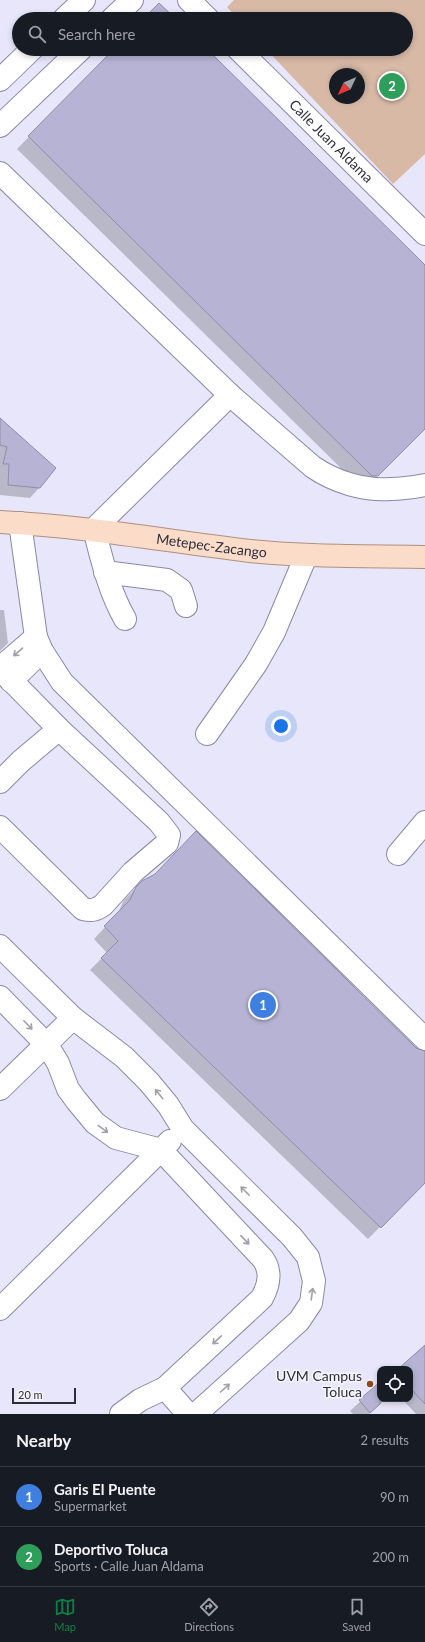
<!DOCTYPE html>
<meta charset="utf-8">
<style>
:root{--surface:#171b24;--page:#242831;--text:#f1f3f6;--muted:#9ea1a6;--line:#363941;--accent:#0b8043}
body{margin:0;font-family:Lato,sans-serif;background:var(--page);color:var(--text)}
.controls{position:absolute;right:12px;bottom:12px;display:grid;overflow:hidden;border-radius:8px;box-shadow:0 2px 6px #0003}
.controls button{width:36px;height:36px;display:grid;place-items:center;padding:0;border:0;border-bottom:1px solid var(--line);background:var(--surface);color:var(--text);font:20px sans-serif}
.compass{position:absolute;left:329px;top:68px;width:36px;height:36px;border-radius:50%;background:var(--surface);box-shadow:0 2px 6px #0003;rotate:226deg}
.scale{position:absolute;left:12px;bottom:10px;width:64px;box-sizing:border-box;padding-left:4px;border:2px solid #2d2c39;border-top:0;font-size:11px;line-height:14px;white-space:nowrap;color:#2d2c39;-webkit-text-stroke:3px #f6f5fc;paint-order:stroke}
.you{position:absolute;left:281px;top:726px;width:14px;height:14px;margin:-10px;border:3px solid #fff;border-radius:50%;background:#1a73e8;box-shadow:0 0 0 6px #1a73e833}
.badge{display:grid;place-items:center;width:26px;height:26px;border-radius:50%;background:var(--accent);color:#fff;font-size:13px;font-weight:700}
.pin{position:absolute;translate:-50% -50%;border:2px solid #fff;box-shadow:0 1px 4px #0006}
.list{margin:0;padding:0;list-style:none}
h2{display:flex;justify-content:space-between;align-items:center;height:52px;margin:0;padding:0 16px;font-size:17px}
h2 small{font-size:13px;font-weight:400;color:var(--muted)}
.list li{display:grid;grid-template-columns:26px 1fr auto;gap:12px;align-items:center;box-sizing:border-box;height:60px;padding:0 16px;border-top:1px solid var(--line)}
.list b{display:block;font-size:15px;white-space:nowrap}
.list p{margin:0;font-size:13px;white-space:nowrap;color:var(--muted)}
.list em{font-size:13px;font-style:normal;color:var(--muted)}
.icon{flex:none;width:22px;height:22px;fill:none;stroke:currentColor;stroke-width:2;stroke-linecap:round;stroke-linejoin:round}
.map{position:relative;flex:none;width:425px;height:1414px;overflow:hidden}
.search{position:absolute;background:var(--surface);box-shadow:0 2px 6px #0003;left:12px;right:12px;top:12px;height:44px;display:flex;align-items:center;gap:10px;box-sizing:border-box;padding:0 14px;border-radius:22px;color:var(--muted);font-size:15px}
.sheet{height:172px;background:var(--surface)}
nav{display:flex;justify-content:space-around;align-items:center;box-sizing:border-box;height:56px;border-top:1px solid var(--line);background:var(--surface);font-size:11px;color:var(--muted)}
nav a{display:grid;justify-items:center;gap:2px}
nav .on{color:var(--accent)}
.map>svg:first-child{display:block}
.green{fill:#d8b9a6;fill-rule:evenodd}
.shadow{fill:#0003}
.building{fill:#b6b3d4;stroke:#908cab}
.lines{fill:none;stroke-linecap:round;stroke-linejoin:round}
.minor-casing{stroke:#8b88a7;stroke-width:24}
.major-casing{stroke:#b08f7f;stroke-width:24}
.minor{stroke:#fff;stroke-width:22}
.major{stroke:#fadcc9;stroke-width:22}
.oneway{stroke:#a0a0a6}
.poi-dot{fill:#8e4b1a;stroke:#f6f5fc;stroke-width:1.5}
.labels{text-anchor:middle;stroke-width:3;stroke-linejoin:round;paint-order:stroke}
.street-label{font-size:14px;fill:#2d2c39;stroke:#f6f5fc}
.poi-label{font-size:14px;fill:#2d2c39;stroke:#f6f5fc;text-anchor:end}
</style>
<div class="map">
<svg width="425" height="1414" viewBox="0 0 425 1414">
<rect width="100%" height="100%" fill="#e8e6fa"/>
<path class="green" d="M234,0H425V154L393,184L266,49H406V19H238L227,7ZM335,74H359V98H335Z"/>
<path class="shadow" d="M115,49H205L425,266V427L365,488L360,487L17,149Z
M0,420L39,488L30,498L0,495Z
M0,610H4L8,643L0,651Z
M142,882L416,1049L425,1053V1181L368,1239L90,970L107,953L94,939L118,913L124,900Z
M425,1346V1414H416L402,1399H410V1369H400Z
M380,1383V1399H386L369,1414H353L350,1411Z"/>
<path class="building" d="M159,3L176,19H143Z
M114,49H207L425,265V429L378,476H372L28,136Z
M0,418L56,468L40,488L8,485L9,464H3L7,447L0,445Z
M196,831L416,1048L425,1051V1183L381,1228L101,958L118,941L104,926L130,900L136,887L142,881L155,874Z
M425,1345V1404L410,1388V1369H398Z
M380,1382V1404L370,1413L359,1400Z"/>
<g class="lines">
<defs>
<g id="minor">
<path d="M189,0L208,19"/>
<path d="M64,19L84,0"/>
<path d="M112,19L132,0"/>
<path id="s1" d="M238,49L425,234"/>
<path d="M0,80L32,49"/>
<path d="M0,126L81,49"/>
<path d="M0,173L230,395L313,467C335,482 364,491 391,489C403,489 414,487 425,485"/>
<path d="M20,523L36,637L42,651L62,682L425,1039"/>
<path d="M105,572L167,580L181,590L186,606"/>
<path d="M125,619C109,591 102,560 94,529L230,395"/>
<path d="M0,668L36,637"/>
<path d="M0,669L59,729L159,822L169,835L167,843L133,872L103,905C96,910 92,911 83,909L0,827"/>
<path d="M11,681L42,651"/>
<path d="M207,734L256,664L274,632L306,556"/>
<path d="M0,782L21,761L59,729"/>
<path d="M398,854L425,822"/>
<path d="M0,946L73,1018L124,1057L149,1082L168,1105L183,1129L292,1237L308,1257L314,1281L311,1303L299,1321L196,1414"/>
<path d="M0,997L47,1045L58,1063L68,1089L76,1100L95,1123L116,1138L161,1150L263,1259C272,1272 269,1285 262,1298L165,1388L140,1400L121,1414"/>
<path d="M0,1089L73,1018"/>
<path d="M0,1309L170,1141"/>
<path d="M165,1388L188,1414"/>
</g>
<g id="major">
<path id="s2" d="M0,522C84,526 166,541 250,551C308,557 366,556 425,557"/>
</g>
</defs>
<use href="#minor" class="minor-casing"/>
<use href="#major" class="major-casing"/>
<use href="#minor" class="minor"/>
<use href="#major" class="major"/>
</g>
<defs><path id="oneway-shaft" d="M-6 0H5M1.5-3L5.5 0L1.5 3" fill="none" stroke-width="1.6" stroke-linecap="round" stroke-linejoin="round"/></defs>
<g class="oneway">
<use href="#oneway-shaft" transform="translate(18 652) rotate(139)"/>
<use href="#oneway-shaft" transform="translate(28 1025) rotate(45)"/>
<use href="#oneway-shaft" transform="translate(159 1094) rotate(-129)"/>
<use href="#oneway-shaft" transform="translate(103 1129) rotate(36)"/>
<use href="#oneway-shaft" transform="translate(245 1191) rotate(-135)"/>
<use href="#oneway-shaft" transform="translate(245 1240) rotate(47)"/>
<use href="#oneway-shaft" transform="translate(312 1294) rotate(-82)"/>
<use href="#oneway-shaft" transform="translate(217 1340) rotate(137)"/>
<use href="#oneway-shaft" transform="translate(225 1388) rotate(-42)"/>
</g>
<circle class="poi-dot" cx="370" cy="1384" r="4"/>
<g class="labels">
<g class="street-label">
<text dy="5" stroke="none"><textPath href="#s1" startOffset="131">Calle Juan Aldama</textPath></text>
<text dy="5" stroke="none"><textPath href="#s2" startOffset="213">Metepec-Zacango</textPath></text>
</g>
<g class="poi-label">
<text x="362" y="1381">UVM Campus<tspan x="362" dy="16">Toluca</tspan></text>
</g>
</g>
</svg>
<div class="controls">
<button><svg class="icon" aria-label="locate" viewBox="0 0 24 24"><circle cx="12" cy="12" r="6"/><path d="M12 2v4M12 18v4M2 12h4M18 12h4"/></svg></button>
</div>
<svg class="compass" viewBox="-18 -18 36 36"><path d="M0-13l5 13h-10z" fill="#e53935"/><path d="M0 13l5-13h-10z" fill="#9ea1a6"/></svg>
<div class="scale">20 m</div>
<div class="you"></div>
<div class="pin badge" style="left:263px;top:1005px;background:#3f7fe0">1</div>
<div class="pin badge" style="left:392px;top:86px;background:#2e9e5b">2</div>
<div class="search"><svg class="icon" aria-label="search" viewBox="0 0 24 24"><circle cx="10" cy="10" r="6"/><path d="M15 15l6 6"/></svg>Search here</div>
</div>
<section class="sheet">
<h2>Nearby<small>2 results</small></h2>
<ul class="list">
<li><span class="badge" style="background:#3f7fe0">1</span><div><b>Garis El Puente</b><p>Supermarket</p></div><em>90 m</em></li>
<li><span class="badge" style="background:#2e9e5b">2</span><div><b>Deportivo Toluca</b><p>Sports · Calle Juan Aldama</p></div><em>200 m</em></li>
</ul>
</section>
<nav>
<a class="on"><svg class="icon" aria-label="map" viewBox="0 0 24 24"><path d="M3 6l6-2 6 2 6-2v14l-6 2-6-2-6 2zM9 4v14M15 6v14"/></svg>Map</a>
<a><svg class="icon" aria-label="directions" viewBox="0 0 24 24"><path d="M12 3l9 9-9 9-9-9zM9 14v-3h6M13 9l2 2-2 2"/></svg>Directions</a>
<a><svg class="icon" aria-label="saved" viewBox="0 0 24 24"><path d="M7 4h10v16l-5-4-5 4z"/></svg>Saved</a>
</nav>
